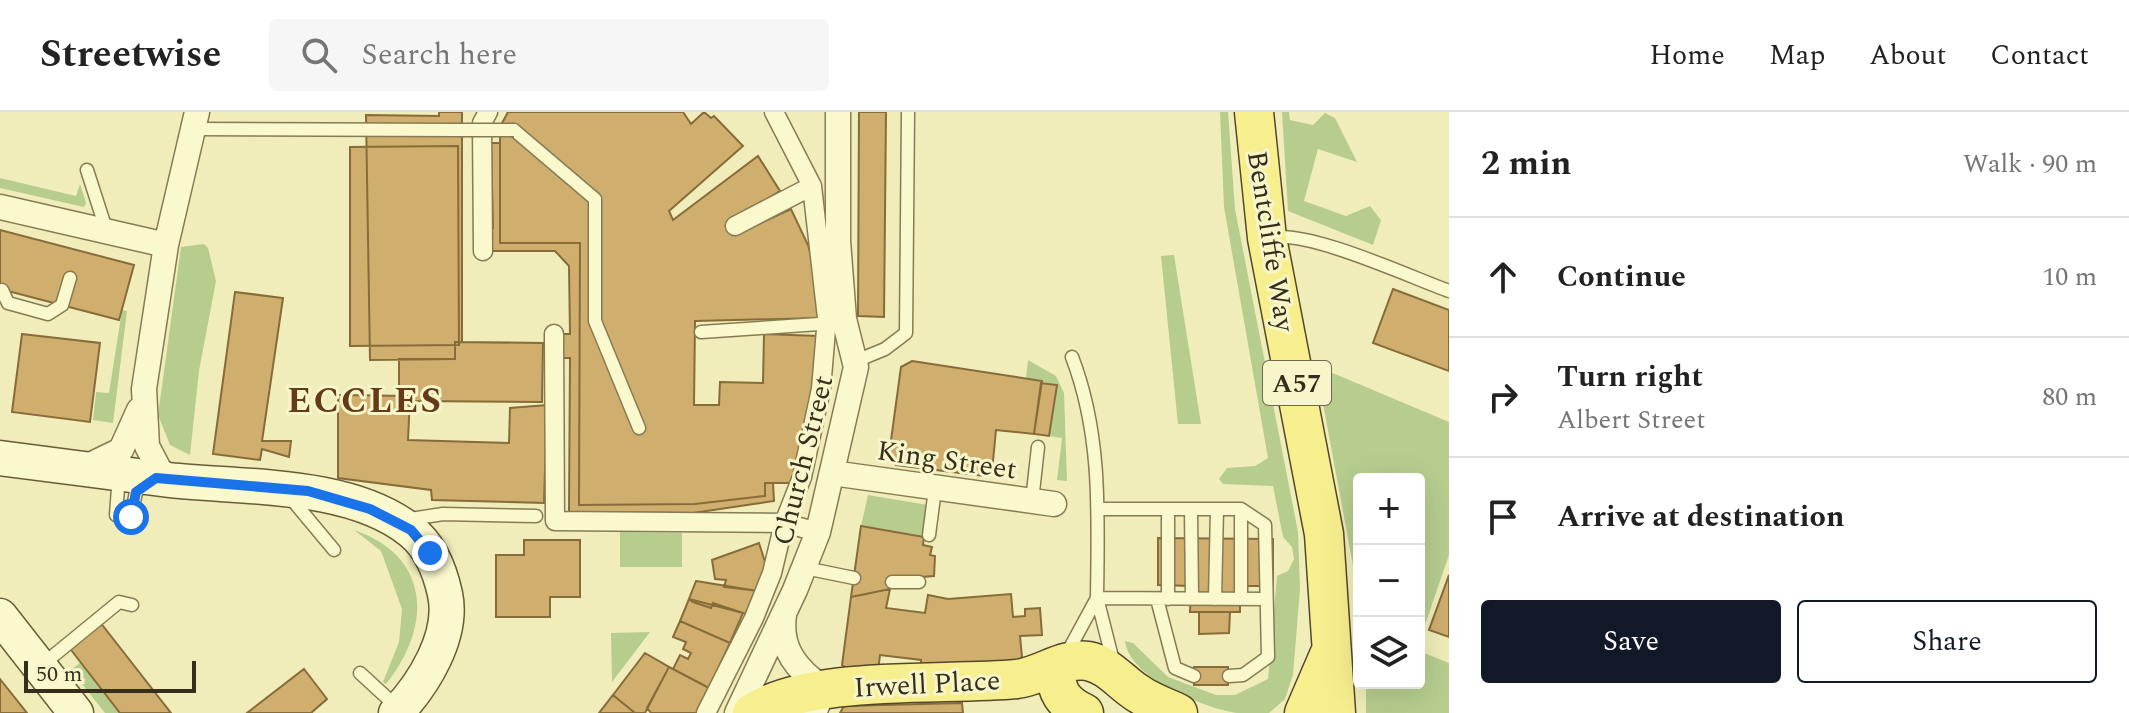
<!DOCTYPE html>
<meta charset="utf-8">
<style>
:root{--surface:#fff;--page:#f6f6f6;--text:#222;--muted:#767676;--line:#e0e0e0;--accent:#111827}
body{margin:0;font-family:Spectral,serif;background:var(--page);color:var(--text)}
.controls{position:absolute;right:24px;bottom:24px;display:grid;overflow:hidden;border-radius:8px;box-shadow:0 8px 32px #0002}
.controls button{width:72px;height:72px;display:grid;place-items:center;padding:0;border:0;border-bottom:2px solid var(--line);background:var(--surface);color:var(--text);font:40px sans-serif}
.scale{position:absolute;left:24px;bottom:20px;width:172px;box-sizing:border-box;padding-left:8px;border:4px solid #352e1a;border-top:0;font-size:22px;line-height:28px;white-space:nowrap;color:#352e1a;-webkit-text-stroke:6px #f7f5ca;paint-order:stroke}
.stop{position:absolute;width:24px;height:24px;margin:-18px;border:6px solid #1a73e8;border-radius:50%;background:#fff}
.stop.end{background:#1a73e8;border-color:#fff;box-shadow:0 2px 8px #0008}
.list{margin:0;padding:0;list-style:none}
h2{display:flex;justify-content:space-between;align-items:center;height:104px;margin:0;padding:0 32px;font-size:34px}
h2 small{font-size:26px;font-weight:400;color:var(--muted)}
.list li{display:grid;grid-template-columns:52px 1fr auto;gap:24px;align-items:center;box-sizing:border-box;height:120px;padding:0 32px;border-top:2px solid var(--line)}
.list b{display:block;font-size:30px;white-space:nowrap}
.list p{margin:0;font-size:26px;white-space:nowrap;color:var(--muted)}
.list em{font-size:26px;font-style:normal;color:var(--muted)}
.actions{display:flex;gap:16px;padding:24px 32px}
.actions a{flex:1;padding:18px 0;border:2px solid var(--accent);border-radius:8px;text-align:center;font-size:28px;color:var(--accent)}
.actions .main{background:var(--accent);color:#fff}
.icon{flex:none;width:44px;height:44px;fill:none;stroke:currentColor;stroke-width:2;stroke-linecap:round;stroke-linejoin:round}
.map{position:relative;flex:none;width:1449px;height:601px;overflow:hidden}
header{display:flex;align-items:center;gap:48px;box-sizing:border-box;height:112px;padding:0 40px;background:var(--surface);border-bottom:2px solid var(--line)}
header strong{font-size:38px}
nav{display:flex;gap:44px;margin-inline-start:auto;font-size:28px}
.search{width:560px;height:72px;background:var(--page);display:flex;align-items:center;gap:20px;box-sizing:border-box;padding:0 28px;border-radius:8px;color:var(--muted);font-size:30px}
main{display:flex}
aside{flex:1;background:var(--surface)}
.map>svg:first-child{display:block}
.green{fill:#b7cd8e}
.building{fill:#d0af6e;stroke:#876b39;stroke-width:2}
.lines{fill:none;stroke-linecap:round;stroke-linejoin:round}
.service-casing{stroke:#877b54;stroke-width:15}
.pedestrian-casing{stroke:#877b54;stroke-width:21}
.minor-casing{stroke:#877b54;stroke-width:27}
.secondary-casing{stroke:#685c37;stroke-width:37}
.primary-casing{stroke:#544729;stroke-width:41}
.service{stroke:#faf8cd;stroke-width:12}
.pedestrian{stroke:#faf8cd;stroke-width:18}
.minor{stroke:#faf8cd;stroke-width:24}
.secondary{stroke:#faf8cd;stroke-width:34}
.primary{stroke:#f7ef8e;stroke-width:38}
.service-bridge-casing{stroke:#877b54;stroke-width:15;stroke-linecap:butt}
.service-bridge{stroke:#faf8cd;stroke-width:12}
.route{stroke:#1a73e8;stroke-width:10}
.labels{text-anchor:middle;stroke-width:6;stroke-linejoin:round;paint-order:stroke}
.shield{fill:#f7f5ca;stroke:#6f6a4f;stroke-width:2}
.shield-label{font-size:26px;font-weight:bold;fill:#352e1a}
.street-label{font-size:28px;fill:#352e1a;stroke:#f7f5ca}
.district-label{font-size:36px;font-weight:bold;letter-spacing:2px;fill:#643a17;stroke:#f7f5ca}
</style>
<header>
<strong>Streetwise</strong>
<div class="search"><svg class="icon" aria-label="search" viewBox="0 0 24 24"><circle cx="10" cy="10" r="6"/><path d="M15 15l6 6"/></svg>Search here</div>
<nav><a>Home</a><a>Map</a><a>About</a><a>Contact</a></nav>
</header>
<main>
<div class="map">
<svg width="1449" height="601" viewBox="0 0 1449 601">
<rect width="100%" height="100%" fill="#f0edba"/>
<path class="green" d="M1220,0H1228L1235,97L1298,420L1300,477L1293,563L1285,587L1269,601C1258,601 1247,601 1237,601C1204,596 1129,566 1125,529L1133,531L1168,565L1216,583H1235L1268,567L1277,464L1288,459L1294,447L1292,435L1283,425L1273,374L1223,372L1219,367L1227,356L1255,354L1268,346L1224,95Z
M1282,0H1289L1290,8L1313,13L1325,1L1335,6L1357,50L1318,37L1304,89L1346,104L1370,94L1381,108L1373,133L1288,99Z
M0,66L76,84L80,72L86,91L84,95L0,76Z
M204,132L208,136L216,169L199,259L190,343L170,333L158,303L181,135Z
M1174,143L1201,312H1178L1161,144Z
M122,198L127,199L113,311L93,308L96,280L109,281Z
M1028,248L1056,264L1064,281L1067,369L1057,368L1062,326L1049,324L1057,273L1026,266Z
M1316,254L1449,310V443L1419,530V367H1359V486Z
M868,383L928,393L924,425L861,414Z
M354,418C433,445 431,516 386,572L383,570L399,530L402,497L381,439Z
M620,420L682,421V455H620Z
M650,520L612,570L611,521Z
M1419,539L1449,551V601H1366V571H1419Z
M81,550L120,601H105L71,558Z"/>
<path class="building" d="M439,0H462V230H455V247L370,248L366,3L439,4Z
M508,0H683L691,12L704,0L711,6L714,4L743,34L669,99L673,108L758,44L780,79L730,109L741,120L791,97L808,133L818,169L820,206L695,209L694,293H719L720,270L763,271L764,222L819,224L817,272L793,371H765V384L695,392L579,393L580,131H500V15Z
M859,0H886L884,205L858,204Z
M491,31H500V131H580L579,393L695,392L765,384V371H773L774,389L693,401L569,400L570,246H562L561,222H570L569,154L555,139H485L484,117L493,116Z
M458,34L459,233L350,234V35Z
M0,118L134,153L119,208L0,177Z
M1393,177L1449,198V259L1373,231Z
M235,180L283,186L262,329H291L289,345L262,337L260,348L213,342Z
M22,222L100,231L90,310L12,300Z
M455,230L543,231L542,290L411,289V279H399V247H455Z
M912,249L1042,269L1034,322L996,318L992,359L984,364L896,353L889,343L901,255Z
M1041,271L1057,273L1049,324L1034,322Z
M338,283L410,284L408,328L509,331L510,296L547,293L544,391L432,388L431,378L338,366Z
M861,414L924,425L923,433L932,435L930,443L935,444L934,464L893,467L890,477L851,485Z
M1158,426L1273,427V474H1240V500H1190L1191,474L1158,473Z
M524,428H580V485H550V505H496V443H524Z
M759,431L766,453L758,479L724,475L726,468L715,467L712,448Z
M1449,463V525L1429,518Z
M696,469L758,479L749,503L713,491L711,496L693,490L689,487Z
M890,477L886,496L925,501L928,483L948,487L1011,482L1013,505L1025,504V497L1040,496L1042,523L1020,524L1022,545L1019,550L921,554V548L880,543L878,559H851L842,553L851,485Z
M689,487L743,501L730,531L680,509Z
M1199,500H1230L1229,521L1199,522Z
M680,509L730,531L709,576L673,557L680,543L688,547L691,541L683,537L686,530L673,525Z
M100,510L171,601H120L68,534Z
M645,541L669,555L645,601H635L613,583Z
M669,555L709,576L697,601H651L647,596Z
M1194,555H1228V573H1194Z
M304,557L327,587L311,601H247Z
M0,567L27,601H0Z
M613,583L635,601H599Z
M962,591L963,601H840L844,594Z"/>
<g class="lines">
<defs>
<path id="service" d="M193,17L459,18
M514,18L595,87V209L639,316
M87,58L107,120
M1270,126C1307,117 1410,165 1449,179
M2,178L8,191L48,202L62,193L70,166
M701,220L834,211
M1072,245C1102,323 1098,403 1097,486L1266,487
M856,249L885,237L906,221L908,0
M113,363L118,376L116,403
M289,384L334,438
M1032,389L1038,335
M1099,397H1241L1265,413L1268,545L1243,563L1229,564
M1168,397V487
M1191,397L1192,487
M1241,397V487
M131,405L136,380L148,370
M404,408L443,402L536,404
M929,423L935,377
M805,456L854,466
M892,470H919
M1157,487L1175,556L1194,564
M1215,487L1217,397
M1066,543L1097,486L1113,549
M42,553L119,490L132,493
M360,561L397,595"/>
<path id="pedestrian" d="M735,114L812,74
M483,139L482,11L488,0
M554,222L555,409L784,411L818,420
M706,601L754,506L772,461L784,411L802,365L821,277L827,206L812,74L774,0"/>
<path id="minor" d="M0,95L166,133
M86,355L121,338L139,298
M832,361L1054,392
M171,368L159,357L147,334L144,277L166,133L197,0
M784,503C779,537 797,558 824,577L814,601
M737,601L795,478L818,420L856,255L844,207L838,129V0"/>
<path id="secondary" d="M0,346C56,353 113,361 169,368C243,376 350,370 411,419C430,434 440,459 445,482C454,523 424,572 396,601
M0,504L76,601"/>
<path id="primary" d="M1254,0L1267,126L1324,422L1336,601
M1056,556C1055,579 1063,591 1084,601
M752,601C813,562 943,574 1017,567C1041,564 1064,545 1088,549C1109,553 1122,572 1139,582C1151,590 1165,595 1178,601
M1304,601L1329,543"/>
</defs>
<use href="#service" class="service-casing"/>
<use href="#pedestrian" class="pedestrian-casing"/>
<use href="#minor" class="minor-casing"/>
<use href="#secondary" class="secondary-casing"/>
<use href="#primary" class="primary-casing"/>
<use href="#service" class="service"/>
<use href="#pedestrian" class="pedestrian"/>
<use href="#minor" class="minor"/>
<use href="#secondary" class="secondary"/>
<use href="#primary" class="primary"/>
<defs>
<path id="service-bridge" d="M459,18H514"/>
</defs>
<use href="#service-bridge" class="service-bridge-casing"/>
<use href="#service-bridge" class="service-bridge"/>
</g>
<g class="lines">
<path class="route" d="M131,405L136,380L156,366L308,379L370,397L411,418L430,441"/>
</g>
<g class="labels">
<rect class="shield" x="1263" y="249" width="68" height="44" rx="6"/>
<g class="shield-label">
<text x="1297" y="280">A57</text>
</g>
<g class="street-label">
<text transform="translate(1272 129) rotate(81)" y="10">Bentcliffe Way</text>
<text transform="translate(947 347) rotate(8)" y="10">King Street</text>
<text transform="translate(802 348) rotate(-76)" y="10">Church Street</text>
<text transform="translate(927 571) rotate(-3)" y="10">Irwell Place</text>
</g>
<g class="district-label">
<text x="365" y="300">ECCLES</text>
</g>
</g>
</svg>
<div class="controls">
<button>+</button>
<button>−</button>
<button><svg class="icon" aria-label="layers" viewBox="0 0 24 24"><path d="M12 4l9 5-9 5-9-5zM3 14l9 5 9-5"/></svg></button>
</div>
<div class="scale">50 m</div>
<div class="stop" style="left:131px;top:405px"></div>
<div class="stop end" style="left:430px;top:441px"></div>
</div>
<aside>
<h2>2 min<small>Walk · 90 m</small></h2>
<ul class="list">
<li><svg class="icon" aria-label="ahead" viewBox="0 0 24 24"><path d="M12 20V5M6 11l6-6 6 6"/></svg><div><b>Continue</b></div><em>10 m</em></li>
<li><svg class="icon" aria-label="right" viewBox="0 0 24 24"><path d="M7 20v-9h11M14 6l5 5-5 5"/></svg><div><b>Turn right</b><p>Albert Street</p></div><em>80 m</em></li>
<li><svg class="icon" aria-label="arrive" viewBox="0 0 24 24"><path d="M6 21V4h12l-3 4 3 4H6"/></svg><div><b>Arrive at destination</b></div></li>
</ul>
<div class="actions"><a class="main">Save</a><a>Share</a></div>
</aside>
</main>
